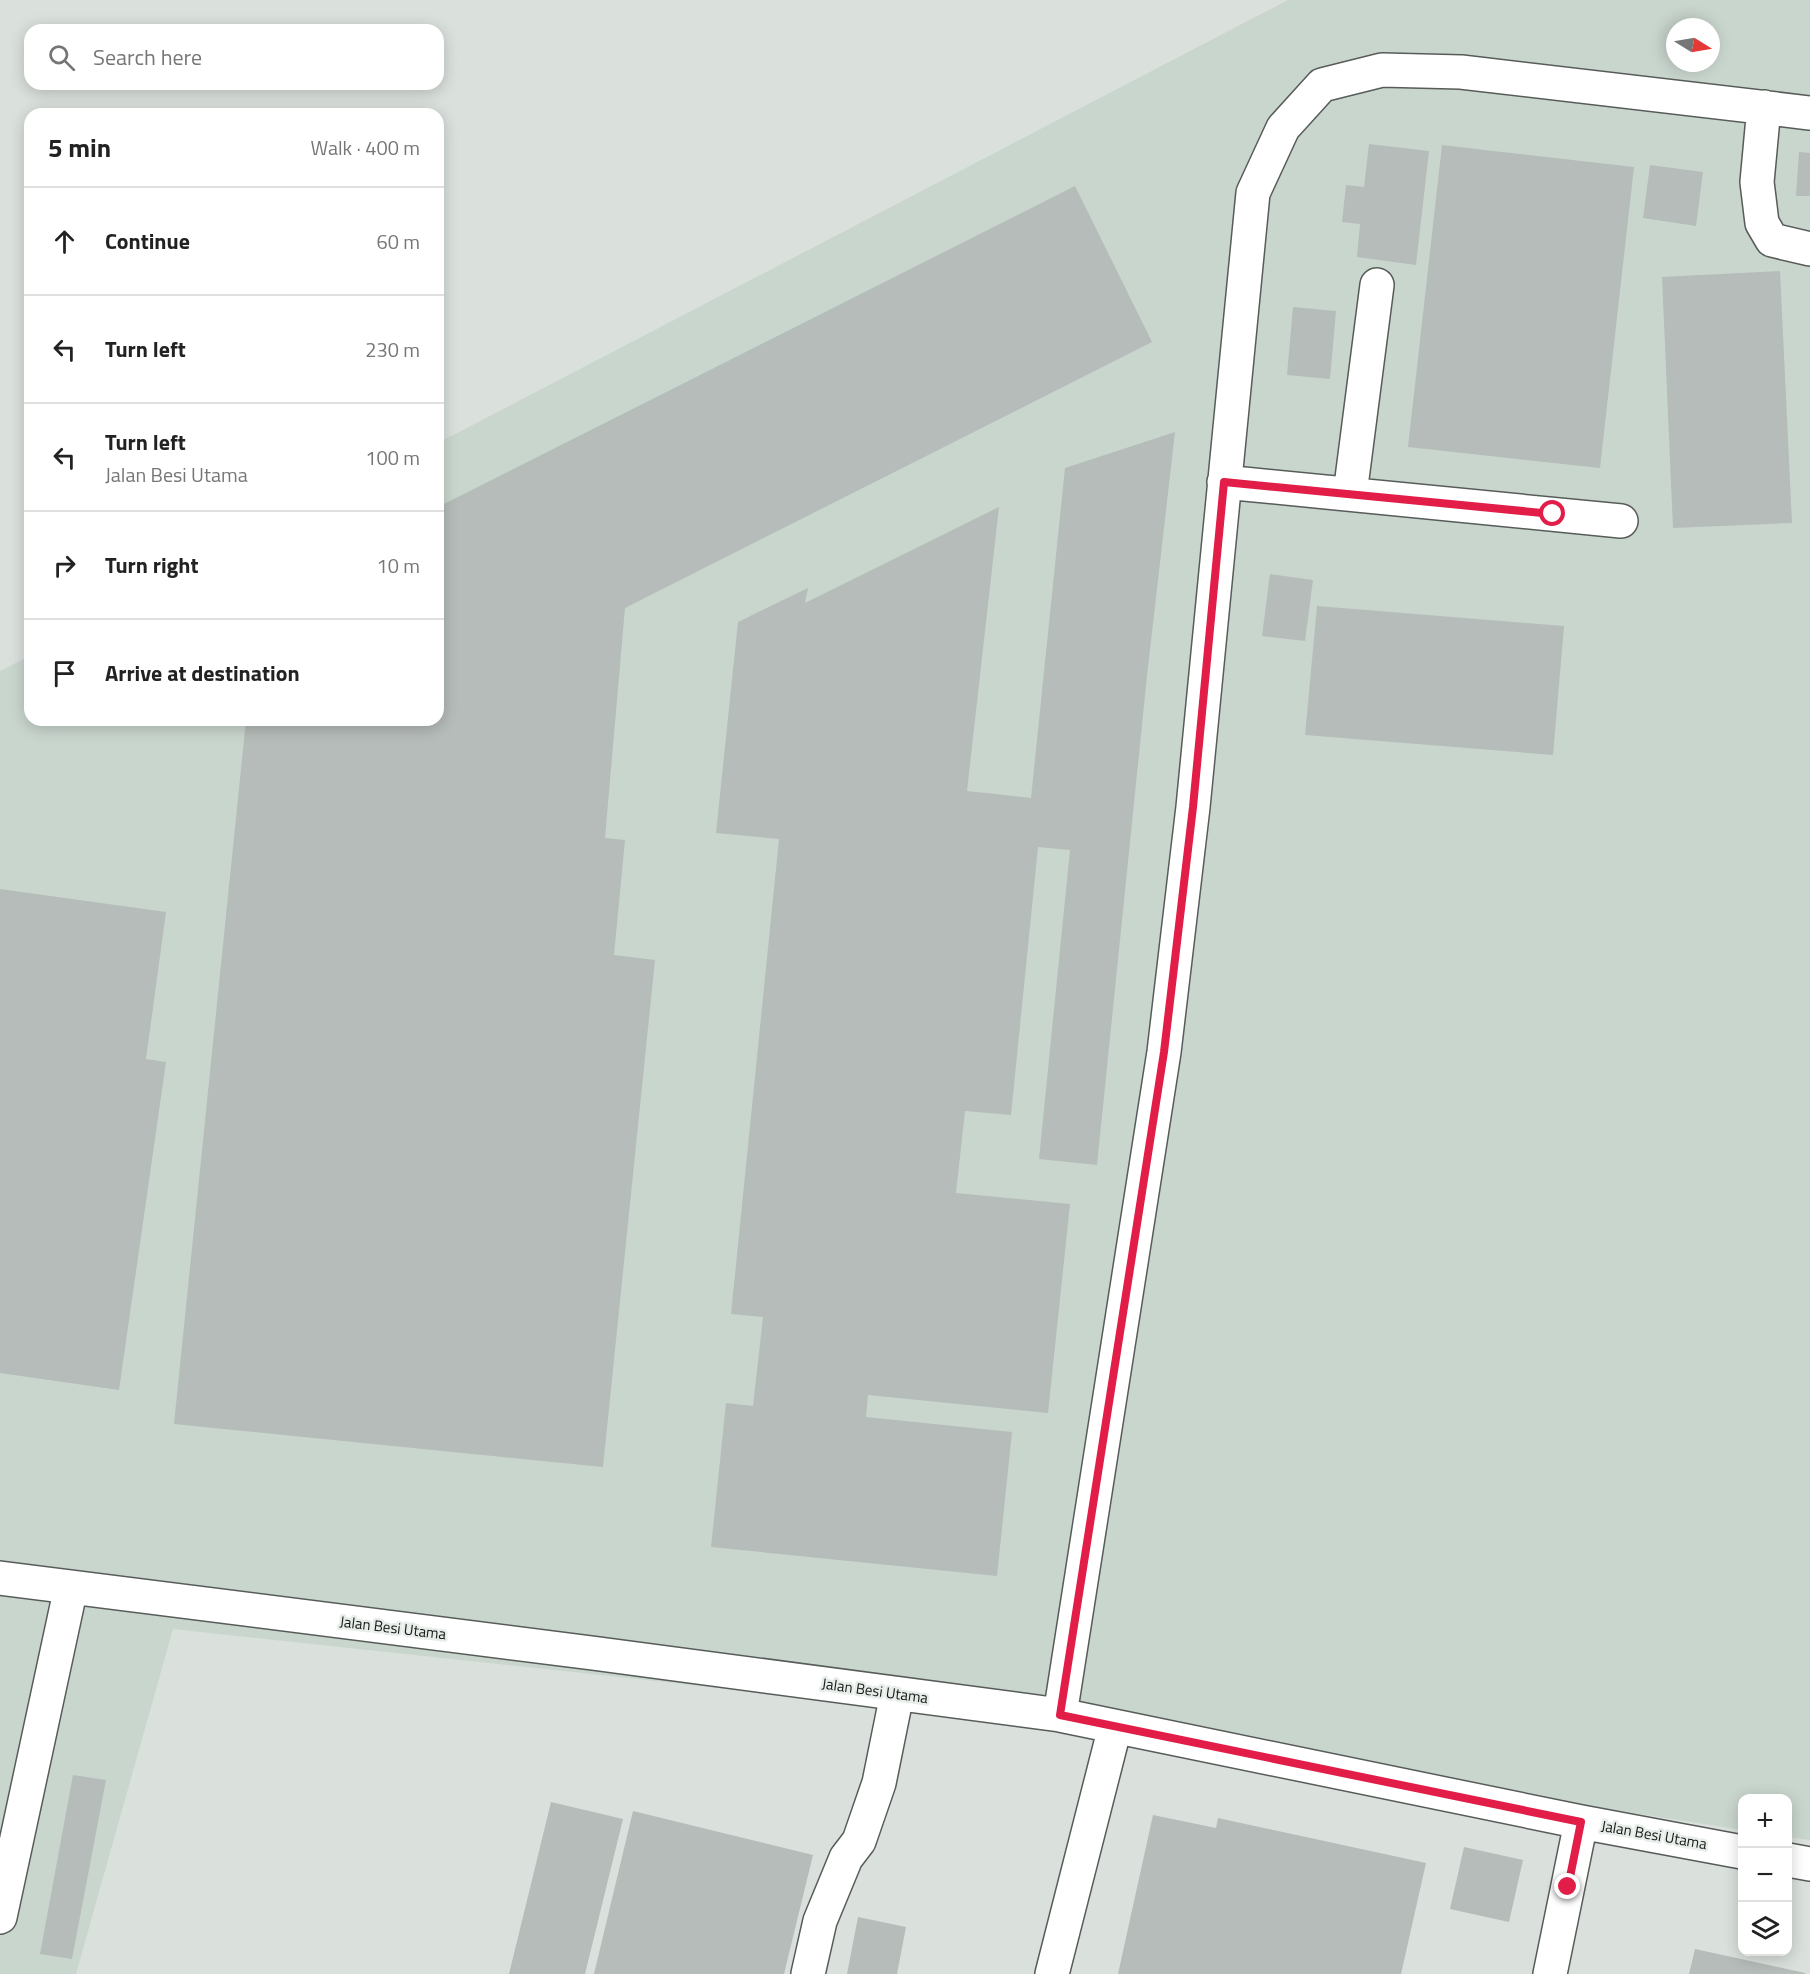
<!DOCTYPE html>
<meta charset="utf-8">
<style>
:root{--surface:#fff;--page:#f2f2f2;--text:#222;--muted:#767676;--line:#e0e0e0}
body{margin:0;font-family:"Titillium Web",sans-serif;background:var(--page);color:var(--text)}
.controls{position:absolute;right:18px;bottom:18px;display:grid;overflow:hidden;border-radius:12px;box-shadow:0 3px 15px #0003}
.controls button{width:54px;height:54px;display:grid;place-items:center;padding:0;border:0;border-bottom:2px solid var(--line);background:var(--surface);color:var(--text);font:30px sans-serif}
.compass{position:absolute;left:1666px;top:18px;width:54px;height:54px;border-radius:50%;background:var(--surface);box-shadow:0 3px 15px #0003;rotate:101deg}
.stop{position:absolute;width:18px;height:18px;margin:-14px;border:4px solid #e11d48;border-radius:50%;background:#fff}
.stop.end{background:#e11d48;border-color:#fff;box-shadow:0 2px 6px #0008}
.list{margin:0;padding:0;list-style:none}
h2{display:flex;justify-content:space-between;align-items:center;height:78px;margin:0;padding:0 24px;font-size:26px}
h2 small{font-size:20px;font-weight:400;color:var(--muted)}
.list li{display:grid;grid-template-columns:39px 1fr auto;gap:18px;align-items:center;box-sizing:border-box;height:108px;padding:0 24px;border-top:2px solid var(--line)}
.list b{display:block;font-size:22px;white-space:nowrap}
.list p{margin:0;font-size:20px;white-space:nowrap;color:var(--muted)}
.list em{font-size:20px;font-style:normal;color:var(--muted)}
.icon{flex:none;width:33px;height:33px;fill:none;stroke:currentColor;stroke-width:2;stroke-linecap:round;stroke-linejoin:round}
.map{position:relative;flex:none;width:1810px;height:1974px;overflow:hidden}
.search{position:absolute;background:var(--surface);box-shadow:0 3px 15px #0003;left:24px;top:24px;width:420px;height:66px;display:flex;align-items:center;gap:15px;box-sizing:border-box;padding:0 21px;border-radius:18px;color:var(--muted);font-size:22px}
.panel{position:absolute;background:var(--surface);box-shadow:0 3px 15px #0003;left:24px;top:108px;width:420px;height:618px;border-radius:18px}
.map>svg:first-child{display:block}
.built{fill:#c9d6ce;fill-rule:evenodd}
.building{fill:#b6bcb9}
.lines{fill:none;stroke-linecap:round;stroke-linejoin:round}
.minor-casing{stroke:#575c59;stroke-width:36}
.minor{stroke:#fff;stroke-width:33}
.route{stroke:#e11d48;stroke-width:8}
.labels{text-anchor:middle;stroke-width:5;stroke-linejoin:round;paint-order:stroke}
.street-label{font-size:15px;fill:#161817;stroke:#e7ede9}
</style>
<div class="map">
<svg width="1810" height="1974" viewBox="0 0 1810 1974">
<rect width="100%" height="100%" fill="#dae0dc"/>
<path class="built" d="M1288,0H1810V1840L1788,1837V1798H1742V1830L1101,1729L173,1629L76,1974H0V671L30,656V720H438V443ZM1675,27H1711V63H1675Z"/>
<path class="building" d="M1369,144L1429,151L1416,265L1357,257L1360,224L1342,222L1346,185L1364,187Z
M1442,145L1634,167L1600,468L1408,447Z
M1799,152L1810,153V196H1796Z
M1650,165L1703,172L1696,226L1643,218Z
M1075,186L1152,342L625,608L605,838L625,840L614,955L655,960L603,1467L174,1424L246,720H438V507Z
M1780,271L1792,523L1673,528L1662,277Z
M1293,307L1336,311L1330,379L1287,375Z
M1175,432L1147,676L1097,1165L1039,1159L1070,850L1038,847L1011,1115L965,1111L956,1193L1070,1204L1048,1413L868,1395L866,1417L1012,1432L997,1576L711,1547L726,1403L753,1406L763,1317L731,1314L779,839L716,833L738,622L808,588L805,603L999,507L967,791L1031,798L1065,468Z
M1270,574L1313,580L1305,641L1262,636Z
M1317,606L1564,626L1553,755L1305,735Z
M0,889L166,912L146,1059L166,1062L119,1390L0,1373Z
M73,1775L106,1780L72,1959L40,1954Z
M551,1802L623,1819L585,1974H509Z
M633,1811L813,1855L784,1974H594Z
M1153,1815L1216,1828L1218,1818L1426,1863L1401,1974H1118Z
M1464,1847L1523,1860L1509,1922L1450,1909Z
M858,1917L906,1927L897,1974H847Z
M1695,1949L1805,1973V1974H1689Z"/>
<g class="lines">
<defs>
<path id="minor" d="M1764,107L1757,182L1762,223L1772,240L1810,249
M1224,482L1621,521
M1350,494L1377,285
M0,1578L592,1653L1060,1715L1581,1822L1742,1852
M1060,1715L1164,1052L1193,807L1253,193L1283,128L1322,85L1382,70L1461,72L1810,113
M1788,1860L1810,1864
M0,1917L71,1587
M808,1974L820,1921L846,1858L859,1841L879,1783L897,1694
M1052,1974L1115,1727
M1550,1974L1581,1822"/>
</defs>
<use href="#minor" class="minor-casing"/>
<use href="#minor" class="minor"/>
</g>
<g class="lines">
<path class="route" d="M1553,514L1224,482L1193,807L1164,1052L1060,1715L1581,1822L1568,1887"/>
</g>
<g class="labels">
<g class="street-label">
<text transform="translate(393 1628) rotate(7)" y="5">Jalan Besi Utama</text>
<text transform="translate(875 1691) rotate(8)" y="5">Jalan Besi Utama</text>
<text transform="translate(1654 1835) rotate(10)" y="5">Jalan Besi Utama</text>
</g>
</g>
</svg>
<div class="controls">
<button>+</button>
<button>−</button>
<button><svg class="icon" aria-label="layers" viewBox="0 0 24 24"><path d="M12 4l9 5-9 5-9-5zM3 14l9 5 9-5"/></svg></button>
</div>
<svg class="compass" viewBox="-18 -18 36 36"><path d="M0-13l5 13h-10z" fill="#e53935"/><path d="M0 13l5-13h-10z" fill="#767676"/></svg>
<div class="stop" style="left:1553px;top:514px"></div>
<div class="stop end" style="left:1568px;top:1887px"></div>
<div class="search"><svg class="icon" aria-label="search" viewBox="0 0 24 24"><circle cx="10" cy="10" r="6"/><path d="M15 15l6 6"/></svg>Search here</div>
<section class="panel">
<h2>5 min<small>Walk · 400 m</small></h2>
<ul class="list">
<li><svg class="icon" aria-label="ahead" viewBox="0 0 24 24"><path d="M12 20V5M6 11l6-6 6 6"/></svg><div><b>Continue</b></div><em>60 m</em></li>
<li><svg class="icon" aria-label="left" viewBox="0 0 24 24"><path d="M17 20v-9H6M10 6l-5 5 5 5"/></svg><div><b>Turn left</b></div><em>230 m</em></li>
<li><svg class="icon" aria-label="left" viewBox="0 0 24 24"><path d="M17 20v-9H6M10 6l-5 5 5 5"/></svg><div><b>Turn left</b><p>Jalan Besi Utama</p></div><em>100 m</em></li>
<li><svg class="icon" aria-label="right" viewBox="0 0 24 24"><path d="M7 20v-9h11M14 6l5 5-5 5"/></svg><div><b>Turn right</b></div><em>10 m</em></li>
<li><svg class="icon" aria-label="arrive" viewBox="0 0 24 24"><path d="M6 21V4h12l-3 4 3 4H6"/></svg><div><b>Arrive at destination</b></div></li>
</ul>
</section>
</div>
